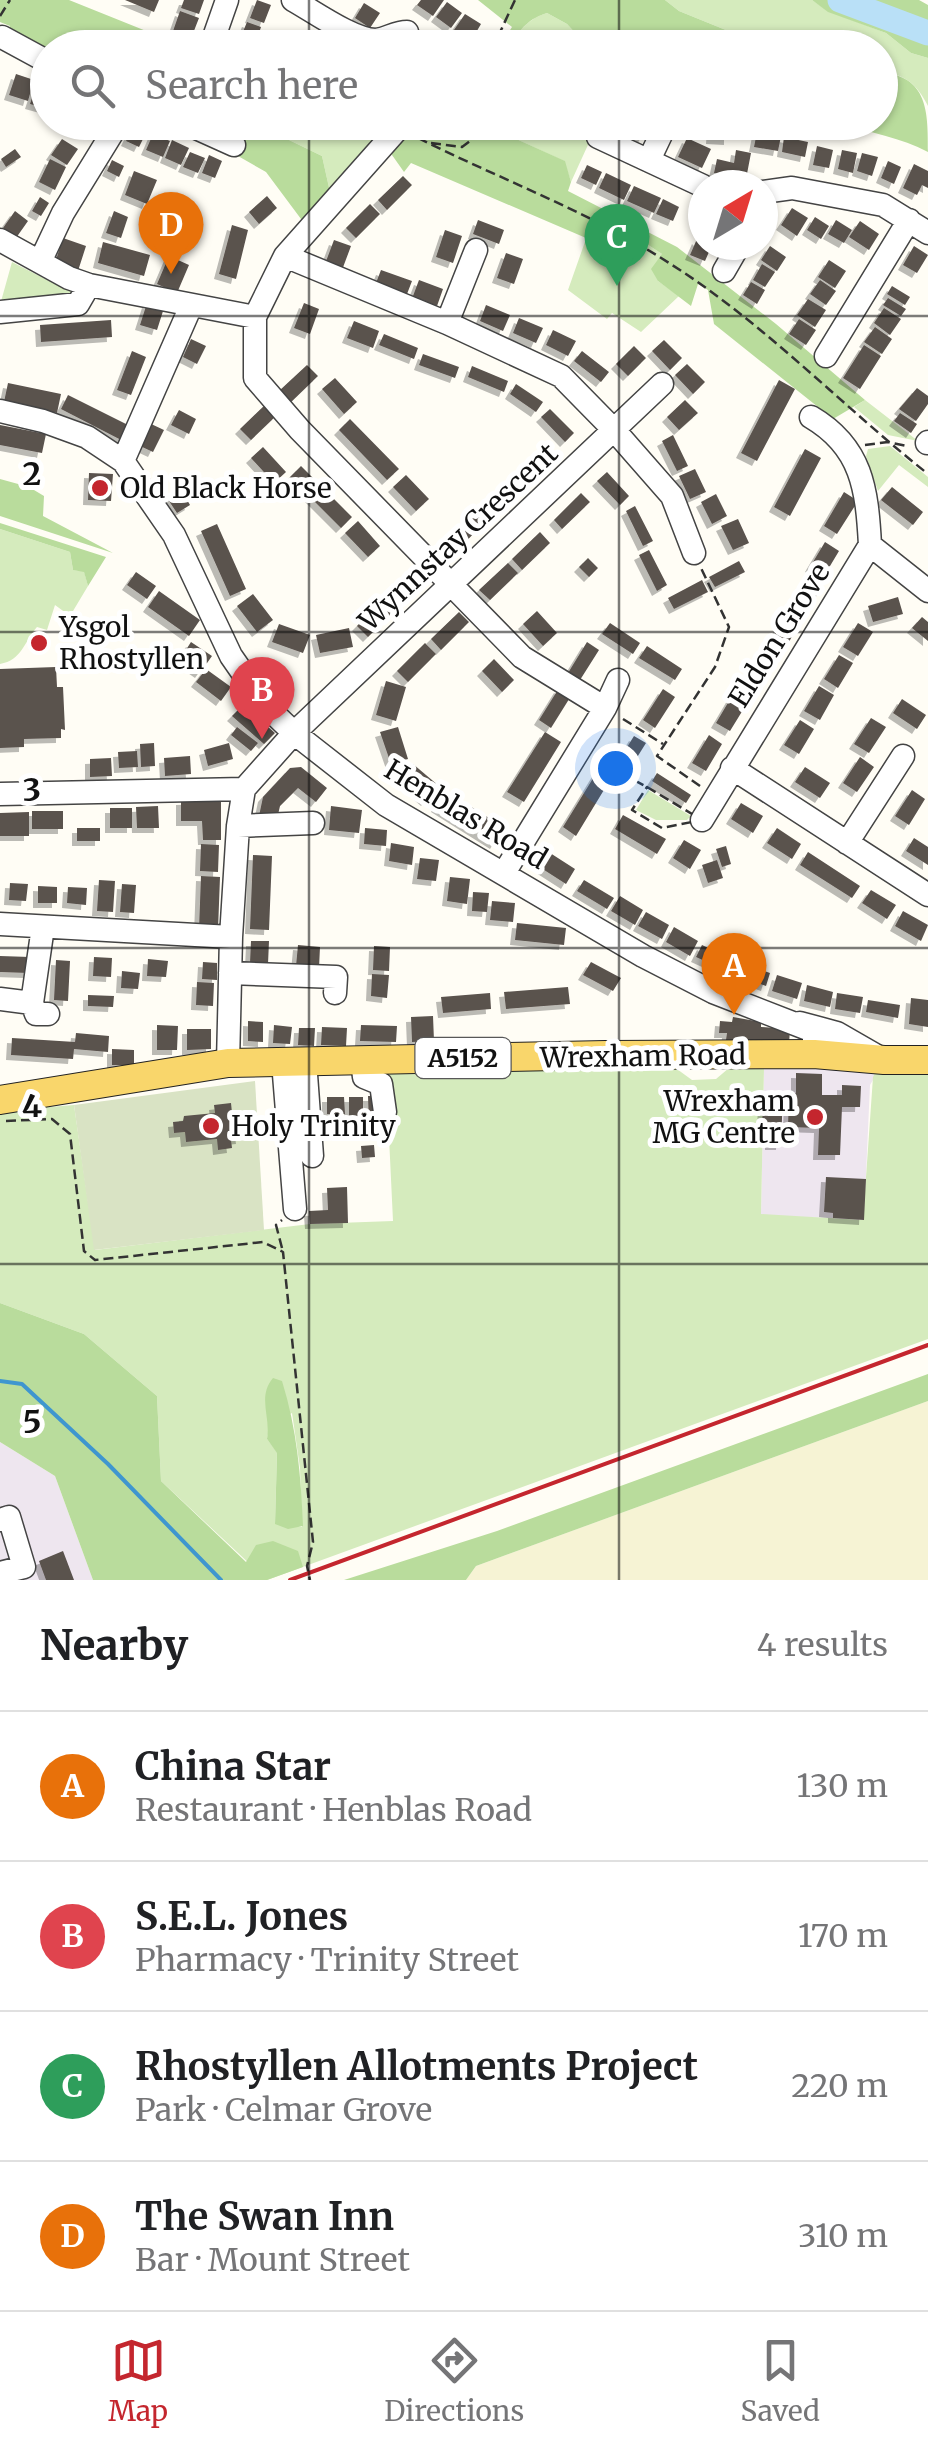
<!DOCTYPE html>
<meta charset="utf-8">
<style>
:root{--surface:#fff;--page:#f2f2f2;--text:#202124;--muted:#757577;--line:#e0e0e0;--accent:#c4262e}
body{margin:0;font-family:Merriweather,serif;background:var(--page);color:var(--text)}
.compass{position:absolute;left:688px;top:170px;width:90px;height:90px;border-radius:50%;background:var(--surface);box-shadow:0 2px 8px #0004;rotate:38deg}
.you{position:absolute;left:615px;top:768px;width:35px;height:35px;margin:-25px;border:8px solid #fff;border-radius:50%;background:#1a73e8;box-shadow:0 0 0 15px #1a73e833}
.badge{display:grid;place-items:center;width:65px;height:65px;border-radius:50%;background:var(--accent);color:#fff;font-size:32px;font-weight:700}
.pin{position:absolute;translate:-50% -82px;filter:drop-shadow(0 2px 5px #0008)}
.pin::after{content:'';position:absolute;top:52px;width:35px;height:30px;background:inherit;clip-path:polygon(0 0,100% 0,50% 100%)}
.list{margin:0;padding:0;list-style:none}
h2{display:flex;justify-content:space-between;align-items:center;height:130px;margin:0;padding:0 40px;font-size:42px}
h2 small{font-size:32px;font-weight:400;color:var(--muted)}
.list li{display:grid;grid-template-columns:65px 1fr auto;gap:30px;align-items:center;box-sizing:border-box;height:150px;padding:0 40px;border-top:2px solid var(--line)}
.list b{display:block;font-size:38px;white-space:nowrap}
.list p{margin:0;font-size:32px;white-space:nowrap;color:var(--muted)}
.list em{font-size:32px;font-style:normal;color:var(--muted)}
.icon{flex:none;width:55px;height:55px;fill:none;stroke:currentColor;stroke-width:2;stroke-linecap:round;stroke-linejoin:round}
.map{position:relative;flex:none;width:928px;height:1580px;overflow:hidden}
.search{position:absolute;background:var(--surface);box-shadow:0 2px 8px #0004;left:30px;right:30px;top:30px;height:110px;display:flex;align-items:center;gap:25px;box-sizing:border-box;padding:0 35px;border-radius:55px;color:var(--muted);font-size:38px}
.sheet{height:730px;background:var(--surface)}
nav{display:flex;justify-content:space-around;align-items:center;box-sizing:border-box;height:140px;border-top:2px solid var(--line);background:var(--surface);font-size:28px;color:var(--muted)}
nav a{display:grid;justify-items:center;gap:5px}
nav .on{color:var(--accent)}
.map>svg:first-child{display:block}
.industrial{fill:#eee6ef}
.farmland{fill:#f6f3d4}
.green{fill:#d5ebbd;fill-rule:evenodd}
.forest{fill:#b9dc9c}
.cemetery{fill:#d9e3c4}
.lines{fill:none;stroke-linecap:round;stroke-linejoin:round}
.stream{stroke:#3f96cf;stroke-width:4}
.river{stroke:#b9e0f7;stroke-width:25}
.building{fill:#5a524d;filter:url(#shadow)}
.minor-casing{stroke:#444;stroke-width:25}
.major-casing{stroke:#222;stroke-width:30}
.path{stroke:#333;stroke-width:2.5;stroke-dasharray:10 5;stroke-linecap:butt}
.minor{stroke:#fff;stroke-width:22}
.major{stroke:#f9d66b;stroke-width:28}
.rail{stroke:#c4262e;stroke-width:4}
.grid{fill:none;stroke:#111;stroke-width:2.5;stroke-opacity:0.55}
.poi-dot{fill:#c4262e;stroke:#fff;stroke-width:4}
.labels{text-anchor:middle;stroke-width:10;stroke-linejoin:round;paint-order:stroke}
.shield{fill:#fff;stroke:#585858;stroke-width:2.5}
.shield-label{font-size:25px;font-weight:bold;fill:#111}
.poi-label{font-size:28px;fill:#111;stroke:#fff;text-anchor:start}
.street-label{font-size:28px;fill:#111;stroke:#fff}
.grid-label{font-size:32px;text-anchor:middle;font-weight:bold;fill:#111;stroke:#fff;stroke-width:10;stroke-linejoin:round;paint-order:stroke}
</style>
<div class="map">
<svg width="928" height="1580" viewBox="0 0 928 1580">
<defs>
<filter id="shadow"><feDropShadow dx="-5" dy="5" stdDeviation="0" flood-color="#0004"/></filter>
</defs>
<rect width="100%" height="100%" fill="#fffdf5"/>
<path class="industrial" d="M764,1068L879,1070L870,1085L864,1220L761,1215Z
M0,1442L55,1476L93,1580H0Z"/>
<path class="farmland" d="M928,1401V1580H466L476,1566Z"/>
<path class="green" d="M665,0H812L828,11L886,33L911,53L928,58V106C916,83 906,75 881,72L880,48L768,47L679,11Z
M547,13L567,24L588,47L502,48C520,34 524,20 547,13Z
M254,123H333L380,139L330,192L322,156Z
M491,123H598L571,182L564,161L512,137L507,128Z
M587,236L614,250L636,237L662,254L658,281L679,296L641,332L612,313L607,319L568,290Z
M12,262L51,282L71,288L75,294L0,305Z
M865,400L918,441L888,435L854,407Z
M890,446L928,477V487L899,465L878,491L866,456L868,449Z
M0,529L70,552L73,570L84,571L88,586L70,616L55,605L47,630L37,627C24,642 22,660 0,664Z
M648,790L691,816L687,820H656L636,810Z
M670,1064L692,1080L716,1079L729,1068H764L761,1214L863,1220L873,1077L875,1073L928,1071V1339L267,1580L161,1481L157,1396L84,1334L0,1303V1111L74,1105L95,1250L310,1224L393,1221L386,1074ZM292,1413L300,1468L302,1527L275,1523L277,1452L267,1439L270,1424Z"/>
<path class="forest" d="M0,0H69L186,47L48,48L47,57L6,34L10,26L0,22Z
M478,0H665L679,11L768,47H588L567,24L547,13C519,22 523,36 499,47L512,27Z
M812,0H919L928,5V58L911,53L886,33L828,12Z
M881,72C928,77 928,111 928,152C901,137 871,134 842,123L880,122Z
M189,123H254L322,156L330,192L304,223L266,172L238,156L240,147Z
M409,123H491L507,128L512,137L565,161L571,182L568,191L677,247L776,324L865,400L833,419L714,324L708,290L698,284L691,306L658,281L651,269L662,254L636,237L614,250L411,163L404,172L392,155L393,139Z
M0,479L29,487L44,496L43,516L113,553L0,516Z
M0,523L106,557L88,586L84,572L73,570L70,552L0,529Z
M0,1303L84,1334L157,1396L161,1481L246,1562L256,1545L273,1541L298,1551L303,1567L267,1580H93L55,1476L0,1442Z
M928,1374V1401L476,1566L466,1580H344L497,1531Z
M273,1378L282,1381C297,1429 301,1476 303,1526L288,1529L275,1524L277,1453L267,1439C271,1417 257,1397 273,1378Z"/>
<path class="cemetery" d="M255,1081L264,1230L94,1250L74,1105Z"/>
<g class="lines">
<path class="stream" d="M0,1381L22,1384L108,1464L221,1580"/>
<path class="river" d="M840,0L928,33"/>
</g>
<path class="building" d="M125,0H159L154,12Z
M184,0H204L199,14L181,8Z
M257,0L271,5L264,23L250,18Z
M421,0H444L433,16L417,5Z
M447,2L462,13L451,28L436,17Z
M364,3L380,13L370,28L355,18Z
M180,11L199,18L190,41L172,34Z
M465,14L481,24L471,41L454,30Z
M247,22L261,27L255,45L240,39Z
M290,36L318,47V48H285Z
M16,74L34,80L28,101L9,95Z
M36,86L48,90V109L30,104Z
M629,122H651L642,140L625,132Z
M135,123L148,129L139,147L126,141Z
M712,124H729V140L711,139Z
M757,132L781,136L778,151L754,147Z
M153,134L170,141L163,157L146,150Z
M784,137L808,142L805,157L782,152Z
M687,138L711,149L702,168L678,157Z
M62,139L78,149L67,165L51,155Z
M172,140L189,148L181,165L165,158Z
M817,146L833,150L829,168L813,165Z
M15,149L21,157L6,167L1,159Z
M736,150L751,153L746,179L714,173L717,159L734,163Z
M842,150L857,153L853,173L838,169Z
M190,152L205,158L198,173L183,167Z
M862,153L878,157L872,176L857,171Z
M209,155L222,161L215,178L202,173Z
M50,159L66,167L55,190L39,182Z
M112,160L124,166L119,177L107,171Z
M888,161L901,167L894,184L881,178Z
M914,164L928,171V188L922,185L917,195L903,188Z
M587,165L602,172L596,185L581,178Z
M134,171L157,180L147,204L125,195Z
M606,173L631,185L624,200L599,188Z
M403,176L412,185L387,210L378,200Z
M634,186L661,198L654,213L627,201Z
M267,196L277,208L259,224L249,212Z
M40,197L49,203L41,216L32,211Z
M663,199L679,207L673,221L656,214Z
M370,204L380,214L356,238L346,228Z
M792,208L808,218L797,236L781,225Z
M15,211L28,221L16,238L3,228Z
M114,211L128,217L121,238L106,233Z
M815,217L829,226L821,239L807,230Z
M478,220L504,230L499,244L473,234Z
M836,220L852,230L844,243L828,234Z
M860,221L879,234L869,250L849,237Z
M232,225L248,230L236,279L219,274Z
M445,230L462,236L453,263L436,257Z
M63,238L86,246L77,274L54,266Z
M697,239L703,245H712L705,261L690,255Z
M334,240L351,246L342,270L325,264Z
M103,242L150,255L144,276L98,263Z
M770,246L786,257L777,271L761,260Z
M914,246L928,255L917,273L903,265Z
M506,253L523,259L514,284L497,278Z
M169,256L189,265L177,293L157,284Z
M829,260L846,271L835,288L818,277Z
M762,264L775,272L765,287L753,280Z
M381,270L412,281L407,294L376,283Z
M419,280L443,289L437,306L413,296Z
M820,280L836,291L826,305L810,294Z
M751,282L765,290L757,304L743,295Z
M892,286L910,297L905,305L887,294Z
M888,298L906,309L901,316L883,305Z
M808,299L826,310L815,327L797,315Z
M147,303L164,308L157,330L140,325Z
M304,303L319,309L310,334L294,328Z
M486,305L510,315L503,331L480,321Z
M884,308L901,319L890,335L874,323Z
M519,318L543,328L536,343L513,333Z
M799,319L816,330L806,345L789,334Z
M111,320L112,337L41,342L40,325Z
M354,321L379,331L373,348L347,338Z
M875,327L892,339L882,354L864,342Z
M553,330L576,341L568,356L546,345Z
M384,334L418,348L414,359L379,345Z
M191,339L206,346L197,364L183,357Z
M664,340L682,358L670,370L652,351Z
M864,345L881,356L860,389L843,378Z
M634,346L646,358L628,376L616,364Z
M132,351L146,357L131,395L117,390Z
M582,351L609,372L601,382L574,361Z
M423,354L459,367L455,378L419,365Z
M687,364L705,382L693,394L675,375Z
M307,365L318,376L290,403L279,391Z
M472,366L508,381L504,392L468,377Z
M335,378L357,402L344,414L322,389Z
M779,380L795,389L757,461L741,453Z
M8,383L61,394L57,413L4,402Z
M516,384L543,402L536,412L510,394Z
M917,388L928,396V404L916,421L899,409Z
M68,395L134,428L127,443L61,409Z
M685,400L698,413L679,430L667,417Z
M266,404L277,415L251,440L240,429Z
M550,409L574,433L565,442L541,417Z
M179,410L196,419L189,434L171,425Z
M900,413L917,424L911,433L894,421Z
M350,419L399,469L387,480L339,430Z
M149,423L164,430L153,452L138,445Z
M0,425L46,434L42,453L0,445Z
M673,435L688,466L677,471L662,441Z
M263,447L286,472L274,483L251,458Z
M805,449L821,458L790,516L774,507Z
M540,451L549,460L522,487L513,478Z
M301,466L352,517L341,528L290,477Z
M695,469L706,492L690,499L679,476Z
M607,472L629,496L620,505L597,481Z
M89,473L113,474L111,501L88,500Z
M406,475L429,499L416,511L393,487Z
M892,487L923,512L913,525L881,500Z
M181,489L190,505L177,513L167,498Z
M498,490L508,499L481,527L471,517Z
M844,492L858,501L837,534L824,526Z
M581,493L590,502L562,529L554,520Z
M716,494L727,516L712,524L701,502Z
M635,506L653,541L643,546L626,511Z
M738,519L749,543L733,550L721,526Z
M467,520L477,530L450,558L440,548Z
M358,521L380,546L368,557L345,533Z
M217,524L246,589L230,596L201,531Z
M540,532L550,543L522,570L512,559Z
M825,542L839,551L824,576L810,567Z
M649,550L667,585L657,591L639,555Z
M588,558L598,568L589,577L579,567Z
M739,561L745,572L715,587L709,577Z
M508,563L518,573L490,600L479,590Z
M415,569L426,580L399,606L389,594Z
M136,572L156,586L147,599L127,585Z
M702,580L708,592L674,609L668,598Z
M807,580L821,588L805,615L791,607Z
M159,591L200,620L189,636L148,607Z
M253,594L273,620L257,632L237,606Z
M898,597L903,614L873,622L868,606Z
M383,600L394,611L368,637L357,626Z
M537,611L557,633L543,646L523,624Z
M459,612L469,622L441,650L431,639Z
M922,617L928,622V641L912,628Z
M783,619L797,627L782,655L767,647Z
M610,623L640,643L633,654L602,634Z
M858,623L873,632L858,656L843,647Z
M279,624L310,635L303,653L272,642Z
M349,628L353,647L320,653L316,635Z
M191,642L212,656L200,673L180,659Z
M587,642L599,650L580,680L568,673Z
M425,643L436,654L408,682L397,671Z
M647,646L682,669L675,680L639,658Z
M839,655L853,663L838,688L824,679Z
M761,658L775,667L757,695L743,686Z
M494,659L514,680L502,692L482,671Z
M56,667L57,687H63L65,730L61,729V738L24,739V747L0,748V669Z
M206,669L231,687L221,701L196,682Z
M386,681L406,687L396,721L376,715Z
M819,686L834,695L820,720L804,711Z
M559,688L571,696L551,728L539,720Z
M663,689L675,697L655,728L643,720Z
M732,696L746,705L730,731L716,723Z
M902,699L926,715L917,729L893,713Z
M243,705L275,733L264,744L232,716Z
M871,718L886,727L869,753L854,744Z
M800,720L814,729L799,754L784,745Z
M237,727L258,743L251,751L231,735Z
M398,727L408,759L391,764L380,732Z
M545,732L561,742L524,802L507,792Z
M709,735L722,744L706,771L692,763Z
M634,736L646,743L626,775L614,768Z
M154,743L155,766L141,767L140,744Z
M229,743L233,759L208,766L204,750Z
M137,751L138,767L119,768L118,752Z
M190,756L191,774L165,776L164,758Z
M860,757L874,767L857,792L843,783Z
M111,758L112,776L90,777V759Z
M413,764L439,786L426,801L401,779Z
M301,767L327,788L316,802L298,788L280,806L277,819L259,816L263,797L290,768Z
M600,767L613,775L576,836L563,827Z
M805,767L830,783L820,798L795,782Z
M657,773L691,795L686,803L652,781Z
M912,790L925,799L909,825L895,816Z
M446,791L505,828L495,844L436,807Z
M221,799V840H203L202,821H181V800Z
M741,803L763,816L753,833L731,819Z
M158,806L159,828H137L136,807Z
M331,806L362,810L359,833L329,830Z
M110,808H132V828H110Z
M32,811H63V829H32Z
M29,812V836H0V813Z
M623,815L666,839L657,854L615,829Z
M77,828H100V841H77Z
M365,828L387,830L386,846L364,844Z
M777,828L801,844L792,859L767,843Z
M914,838L928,847V865L906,851Z
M684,840L701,850L690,869L673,858Z
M391,843L414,847L412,865L389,861Z
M201,844L219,845L218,872L200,871Z
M726,846L731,864L722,867L716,849Z
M547,851L575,869L566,884L538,866Z
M808,852L860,886L852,898L800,865Z
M253,855L272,856L269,930L250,929Z
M420,858L439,860L436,881L417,879Z
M717,860L723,878L708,883L702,865Z
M201,876L220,877L218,930L199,929Z
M450,877L470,879L467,904L447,901Z
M99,880L115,881L113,912L97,911Z
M584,880L614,898L607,909L577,891Z
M10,883L28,884L26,901L9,900Z
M122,884L136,885L134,913L120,912Z
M38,886L57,887V903H38Z
M68,887L87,888L86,905L67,903Z
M871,890L896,905L887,919L862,903Z
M473,892L489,893L487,912L472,911Z
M620,896L643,910L635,925L611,911Z
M492,901L515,903L513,922L490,920Z
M903,911L928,925L921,941L895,926Z
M646,912L669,925L662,939L638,926Z
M517,923L566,928L564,945L515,940Z
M674,927L698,941L690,956L666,942Z
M251,941H269L268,964L250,963Z
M298,945L320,947L319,968L296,966Z
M702,945L732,959L727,971L696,957Z
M374,946L390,947L389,971L373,970Z
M0,956L30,957L29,973L0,972Z
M94,957L112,958L111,977L93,976Z
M148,959L168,961L166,977L147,976Z
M56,960L70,961L68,1001L54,1000Z
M203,962L217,963V980L202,979Z
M591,962L621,978L613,991L583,975Z
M739,962L770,973L766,986L735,975Z
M122,971L140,973L138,989L121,988Z
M372,974L389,975L387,998L371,996Z
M777,975L802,983L797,999L772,991Z
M197,982L214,983L213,1006L196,1005Z
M807,985L833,992L830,1007L804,1001Z
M568,987L570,1004L506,1009L504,992Z
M490,993L491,1009L443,1013L441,997Z
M837,993L863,997L860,1013L835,1009Z
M88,995L114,996L113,1007L88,1006Z
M911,998L928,1000V1027L909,1024Z
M868,1000L900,1005L898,1018L866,1012Z
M433,1016L434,1041L412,1042L411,1017Z
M733,1017L761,1022V1027L790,1029L789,1044L726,1040L727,1033H719L720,1021L732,1022Z
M248,1021L263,1022V1042L248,1041Z
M157,1025L178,1026L177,1050H157Z
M274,1025L292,1027L290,1044L273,1043Z
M361,1025L397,1026L396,1042L360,1041Z
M322,1027L347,1028L346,1046L321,1045Z
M299,1028H315L314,1046L298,1045Z
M187,1029H211V1049L187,1050Z
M76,1033L109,1036L108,1052L74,1049L73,1059L11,1055L12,1038L75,1042Z
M112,1049L134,1050V1065H112Z
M796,1073L822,1074V1095H842V1085L861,1086L860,1107H842L840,1155H818L819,1128L788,1127L789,1093H796Z
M763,1092H783L781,1145H770V1135H762Z
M368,1096H381L382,1124L369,1125Z
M327,1097H344L345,1114H327Z
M349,1097H363V1125H349Z
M231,1103L232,1113L248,1112L250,1129L240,1131L241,1139L231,1140L232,1148L218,1150L217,1139L186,1142L185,1132L174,1133L173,1122L183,1121L184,1116L215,1113L214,1105Z
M374,1145L375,1157L362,1158L361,1146Z
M826,1177L866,1179L864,1220L833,1218V1213L824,1212Z
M347,1187L348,1223L310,1224L309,1211L328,1210L327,1188Z
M63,1551L74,1580H46L39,1561Z"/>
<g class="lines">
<defs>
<path id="minor" d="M293,0C313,11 353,40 376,40C387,39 395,32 407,32
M2,37L48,62
M213,40L227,0
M183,122L234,145
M404,122L285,256L255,317V378L300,430L522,657L605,708
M598,137L703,186
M649,160L667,122
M763,192L792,188L883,205L928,233
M0,240L69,278L89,285L255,317
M285,256L447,323L561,376L615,431L672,496L694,553
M40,262L63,213L119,122
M724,271L739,245
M0,312L78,304L89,285
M447,323L476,250
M826,356L909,220
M0,411L43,421L87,437L123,461L174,535L231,656L265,705L294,733L386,805L643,956L713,992L808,1029L814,1034V1054
M811,417C862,447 867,489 870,545
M927,443L928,442
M123,461L191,306
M732,768L928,895
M0,794L244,789
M702,820L870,545L928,591
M238,826L313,823
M847,843L903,756
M504,873L605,708L618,680
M0,924L231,937
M43,927L32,1003L36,1014H48
M230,973L336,977L335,993
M0,999L32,1003
M800,1023L837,1033L884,1060
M305,1061L312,1156
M362,1061L364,1077L381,1084L385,1112
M283,1062L295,1209
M228,1063L231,937L238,826L244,789L294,733L662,384
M0,1520L9,1517L24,1567L0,1573"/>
<path id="major" d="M0,1100L228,1063L606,1055L814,1054L884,1060H928"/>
</defs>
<use href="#minor" class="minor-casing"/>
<use href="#major" class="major-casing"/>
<path class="path" d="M0,16L10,0
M422,41L434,48
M489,48L495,43L515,0
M568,122L583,130
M418,138C502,180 590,212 669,263C763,322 841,405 928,474
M431,143L462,147L496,122
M865,445L888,442L907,446
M623,719L663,744
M595,759L645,786
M700,786L657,756L715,667L729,627L701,568
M647,787L702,820L662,828L632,810Z
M6,1121L52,1119L70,1134L84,1251L95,1260L263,1242L283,1252L313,1542L307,1566L310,1580
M282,1248L276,1225L282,1220"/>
<use href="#minor" class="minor"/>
<use href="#major" class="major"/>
<path class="rail" d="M290,1580L928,1345"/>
</g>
<path class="grid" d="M309,0V48M619,0V48M309,122V1580M619,122V1580M0,316H928M0,632H928M0,948H928M0,1264H928"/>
<g class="poi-dot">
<circle cx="100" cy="488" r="10"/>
<circle cx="39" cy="643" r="10"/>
<circle cx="815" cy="1117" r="10"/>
<circle cx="211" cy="1126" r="10"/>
</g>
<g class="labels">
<rect class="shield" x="415.5" y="1038" width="95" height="40" rx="8"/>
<g class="shield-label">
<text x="463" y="1067">A5152</text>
</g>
<g class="poi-label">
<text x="120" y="498">Old Black Horse</text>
<text x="59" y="637">Ysgol<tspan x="59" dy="32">Rhostyllen</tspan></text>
<text x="795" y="1111" text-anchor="end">Wrexham<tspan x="795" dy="32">MG Centre</tspan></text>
<text x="231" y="1136">Holy Trinity</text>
</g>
<g class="street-label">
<text transform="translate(458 537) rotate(-43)" y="10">Wynnstay Crescent</text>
<text transform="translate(779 635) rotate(-58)" y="10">Eldon Grove</text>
<text transform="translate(466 814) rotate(31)" y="10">Henblas Road</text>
<text transform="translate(643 1056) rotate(-1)" y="10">Wrexham Road</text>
</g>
</g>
<g class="grid-label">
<text x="32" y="485">2</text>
<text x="32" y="801">3</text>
<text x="32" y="1117">4</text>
<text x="32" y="1433">5</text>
</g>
</svg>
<svg class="compass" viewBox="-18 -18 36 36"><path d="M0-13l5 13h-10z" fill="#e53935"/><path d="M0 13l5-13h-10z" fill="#757577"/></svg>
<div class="you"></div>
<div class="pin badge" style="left:734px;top:1015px;background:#e8710a">A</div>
<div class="pin badge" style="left:262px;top:739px;background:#e0444e">B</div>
<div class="pin badge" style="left:617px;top:286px;background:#2e9e5b">C</div>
<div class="pin badge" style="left:171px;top:274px;background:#e8710a">D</div>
<div class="search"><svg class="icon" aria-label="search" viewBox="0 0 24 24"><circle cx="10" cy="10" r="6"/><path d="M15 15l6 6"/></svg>Search here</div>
</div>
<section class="sheet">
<h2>Nearby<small>4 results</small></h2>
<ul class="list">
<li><span class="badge" style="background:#e8710a">A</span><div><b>China Star</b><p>Restaurant · Henblas Road</p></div><em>130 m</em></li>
<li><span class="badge" style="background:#e0444e">B</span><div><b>S.E.L. Jones</b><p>Pharmacy · Trinity Street</p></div><em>170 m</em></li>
<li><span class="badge" style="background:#2e9e5b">C</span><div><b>Rhostyllen Allotments Project</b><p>Park · Celmar Grove</p></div><em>220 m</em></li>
<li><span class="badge" style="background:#e8710a">D</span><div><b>The Swan Inn</b><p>Bar · Mount Street</p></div><em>310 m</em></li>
</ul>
</section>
<nav>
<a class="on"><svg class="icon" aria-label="map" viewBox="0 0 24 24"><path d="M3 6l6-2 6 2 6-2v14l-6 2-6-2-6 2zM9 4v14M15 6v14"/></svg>Map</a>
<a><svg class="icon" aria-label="directions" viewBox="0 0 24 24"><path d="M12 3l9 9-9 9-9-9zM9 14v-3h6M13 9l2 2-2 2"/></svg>Directions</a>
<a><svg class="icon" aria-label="saved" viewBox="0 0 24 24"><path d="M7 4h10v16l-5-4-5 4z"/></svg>Saved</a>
</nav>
